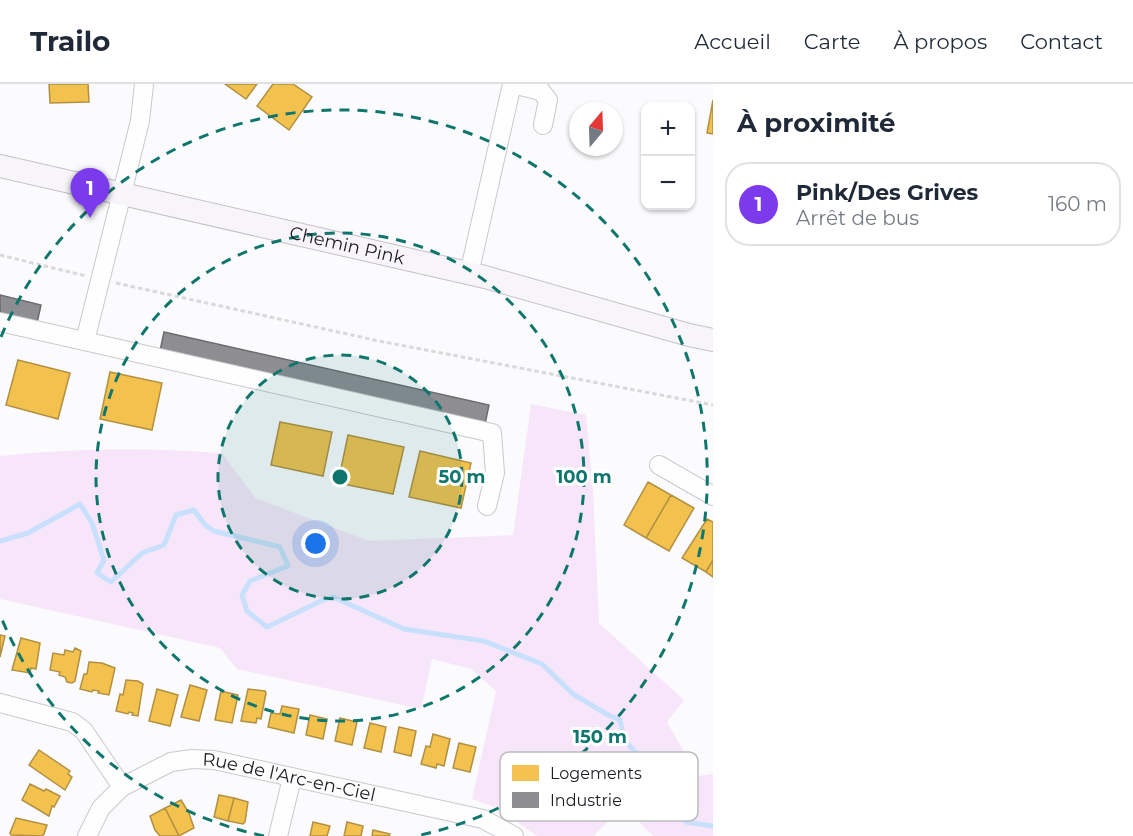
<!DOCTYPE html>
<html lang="fr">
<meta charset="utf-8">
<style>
:root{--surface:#fff;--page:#f6f6f7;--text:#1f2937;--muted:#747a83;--line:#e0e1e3;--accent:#7c3aed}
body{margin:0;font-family:Montserrat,sans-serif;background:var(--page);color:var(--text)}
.controls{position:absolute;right:18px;top:18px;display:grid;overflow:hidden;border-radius:12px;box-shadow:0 2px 4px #0004}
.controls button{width:54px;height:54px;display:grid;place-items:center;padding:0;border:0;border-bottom:2px solid var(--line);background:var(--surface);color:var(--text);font:30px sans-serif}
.compass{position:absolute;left:569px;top:18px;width:54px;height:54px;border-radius:50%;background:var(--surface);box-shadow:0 2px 4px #0004;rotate:19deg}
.you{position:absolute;left:316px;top:460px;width:21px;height:21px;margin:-15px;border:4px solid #fff;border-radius:50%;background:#1a73e8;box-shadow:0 0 0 9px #1a73e833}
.badge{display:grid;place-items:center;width:39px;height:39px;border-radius:50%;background:var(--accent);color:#fff;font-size:20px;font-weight:700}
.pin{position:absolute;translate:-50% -50px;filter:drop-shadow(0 2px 3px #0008)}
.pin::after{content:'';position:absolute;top:32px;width:21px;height:18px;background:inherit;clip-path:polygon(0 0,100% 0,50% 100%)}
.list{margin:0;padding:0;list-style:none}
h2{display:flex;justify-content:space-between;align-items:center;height:78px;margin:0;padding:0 24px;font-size:26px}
h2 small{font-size:20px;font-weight:400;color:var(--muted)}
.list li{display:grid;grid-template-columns:39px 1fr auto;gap:18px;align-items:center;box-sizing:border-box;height:84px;margin:0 12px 12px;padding:0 12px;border:2px solid var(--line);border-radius:24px}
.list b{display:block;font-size:22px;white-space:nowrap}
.list p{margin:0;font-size:20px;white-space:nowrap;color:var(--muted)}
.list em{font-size:20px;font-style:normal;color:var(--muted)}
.map{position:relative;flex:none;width:713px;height:752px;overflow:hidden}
header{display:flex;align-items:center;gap:36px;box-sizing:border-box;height:84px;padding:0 30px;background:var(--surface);border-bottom:2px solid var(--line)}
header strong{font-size:28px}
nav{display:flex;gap:33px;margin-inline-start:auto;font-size:21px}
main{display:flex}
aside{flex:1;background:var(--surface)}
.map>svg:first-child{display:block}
.green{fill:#f7e6f9}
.homes{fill:#f2c14e;stroke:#b29041;stroke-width:1.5}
.industry{fill:#8d8d92;stroke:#6c6b71;stroke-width:1.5}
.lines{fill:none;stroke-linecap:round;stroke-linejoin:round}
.stream{stroke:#c8e0fb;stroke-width:5}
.minor-casing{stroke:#c9c8cd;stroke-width:20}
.major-casing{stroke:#c5c1ca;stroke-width:24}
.path{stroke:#d9d9da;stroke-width:3;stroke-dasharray:4.5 3;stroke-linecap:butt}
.minor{stroke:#fefeff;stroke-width:18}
.major{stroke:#f7f5fa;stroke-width:22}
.ring{fill:none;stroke:#0f766e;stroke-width:3;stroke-dasharray:10 8}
.labels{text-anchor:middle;stroke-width:6;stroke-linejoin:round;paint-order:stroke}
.street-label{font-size:18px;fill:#1e1d24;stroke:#fff}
.key{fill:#fff;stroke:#bcbbbd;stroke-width:1.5}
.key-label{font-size:16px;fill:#1e1d24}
.centre{fill:#0f766e;stroke:#fff;stroke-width:3}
.ring-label{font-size:18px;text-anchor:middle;font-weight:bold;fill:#0f766e;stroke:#fff;stroke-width:6;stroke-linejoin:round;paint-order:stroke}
</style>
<header>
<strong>Trailo</strong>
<nav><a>Accueil</a><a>Carte</a><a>À propos</a><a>Contact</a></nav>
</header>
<main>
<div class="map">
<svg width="713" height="752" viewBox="0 0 713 752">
<rect width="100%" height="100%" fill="#fbfbfd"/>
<path class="green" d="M531,320L586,331L593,405L599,539L684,616L667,638L698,692L713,690V752H653L624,723L593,752H537L497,724L472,715L496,607L471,585L432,575L421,625L237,585L220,564L0,515V372C75,364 146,363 222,369L255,414L369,457L513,451Z"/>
<path class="homes" d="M49,0H88L89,18L50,19Z
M225,0H257L246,15Z
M273,0H293L312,13L289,46L257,22Z
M713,16V50L707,49Z
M18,276L70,289L58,335L6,321Z
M110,288L162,299L152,346L100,335Z
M280,338L332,348L323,392L271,381Z
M348,351L404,363L393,410L338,399Z
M420,367L471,379L461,424L409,413Z
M648,398L671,411L646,454L624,441Z
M671,411L694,424L669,467L646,454Z
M707,435L713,438V476L706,488L682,474Z
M713,476V493L706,488Z
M0,551L5,552L0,573Z
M21,554L40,559L36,585L31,584L30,589L12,586Z
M75,564L81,567L75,597L72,599L67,598L65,593L59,591L60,588L50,586L53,569L64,571L65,566L73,568Z
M89,578L102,579L115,584L109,611L98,609L99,607L93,606L92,608L80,605L84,590H87Z
M126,596L138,597L143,600L138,632L132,631L133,629L129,628L128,630L116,627L120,610L123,611Z
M190,601L207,606L199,637L181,633Z
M157,605L178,611L170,642L149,637Z
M248,605L265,607L266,609L261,635L257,634L256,639L241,637Z
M221,607L238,611L232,639L215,636Z
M282,622L299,625L294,649L268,643L271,629L280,630Z
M310,631L327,635L323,655L306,651Z
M340,634L357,638L352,661L335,657Z
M370,639L386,643L381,668L364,664Z
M399,643L416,647L411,672L394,668Z
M433,650L450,655L444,682L437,680L436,684L421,680L426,662L430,663Z
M459,659L476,663L470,688L453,684Z
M39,666L70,687L68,690L72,693L65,706L29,681Z
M30,700L44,707L46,705L60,712L54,723L52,722L49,732L22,716Z
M219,711L234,714L228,737L214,733Z
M234,714L248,718L245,738L243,740L228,737Z
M181,716L189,729L194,744L179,752L165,724Z
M165,724L179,752H160L155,746L150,732Z
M16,734L47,741L44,750L42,752L11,751L10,749Z
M313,738L330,742L327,752H310Z
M347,738L363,742L361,752H344Z
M373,746L390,750L389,752H372Z"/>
<path class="industry" d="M0,211L41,221L37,239L0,230Z
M164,248L489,321L485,340L160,267Z"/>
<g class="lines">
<path class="stream" d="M0,457L28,449L80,420L92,439L104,476L97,489L111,498L142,469L164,461L176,431L194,426L205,441L214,447L280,463L288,482L250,497L242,511L247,527L267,543L321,517L333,513L404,545L484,557L542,580L573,610L608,631L620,636L624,656L670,705L686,738L713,742"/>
<defs>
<g id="minor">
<path d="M469,190L512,0L541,7L548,16L543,41"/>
<path d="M0,238L492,349L495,389L487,422"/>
<path d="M85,257L140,37L144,0"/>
<path d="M659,381L713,412"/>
<path d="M0,619L72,638L84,647L122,703"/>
<path id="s1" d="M87,752L101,724L122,703L171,678L192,675L214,676L483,735L514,752"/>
<path d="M278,752L292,694"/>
</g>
<g id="major">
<path id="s2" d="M0,82L485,193L689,251L713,256"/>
</g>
</defs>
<use href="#minor" class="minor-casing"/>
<use href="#major" class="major-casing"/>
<path class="path" d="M0,171L86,192
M116,199L379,257L713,321
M519,735L521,725L536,702L533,690L524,684L526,668"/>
<use href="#minor" class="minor"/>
<use href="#major" class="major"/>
</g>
<circle cx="340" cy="393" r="122" fill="#0f766e" fill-opacity=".12"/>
<g class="ring">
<circle cx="340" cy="393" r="122"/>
<circle cx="340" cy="393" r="244"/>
<path d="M264 752A367 367 0 0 1 1 533M1 253A367 367 0 1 1 416 752"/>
</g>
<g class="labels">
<g class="street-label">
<text dy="6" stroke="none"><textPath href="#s2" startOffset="356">Chemin Pink</textPath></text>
<text dy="6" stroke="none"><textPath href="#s1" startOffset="236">Rue de l'Arc-en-Ciel</textPath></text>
</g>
</g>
<rect x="500" y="668" width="198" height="69" rx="9" class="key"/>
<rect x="512" y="681" width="27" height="16" fill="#f2c14e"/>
<rect x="512" y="708" width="27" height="16" fill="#8d8d92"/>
<g class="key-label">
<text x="550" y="695">Logements</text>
<text x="550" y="722">Industrie</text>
</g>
<circle cx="340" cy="393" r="9" class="centre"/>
<g class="ring-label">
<text x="462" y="399">50 m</text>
<text x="584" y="399">100 m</text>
<text x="600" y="659">150 m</text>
</g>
</svg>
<div class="controls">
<button>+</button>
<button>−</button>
</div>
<svg class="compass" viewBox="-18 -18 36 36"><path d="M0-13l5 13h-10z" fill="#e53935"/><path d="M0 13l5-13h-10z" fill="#747a83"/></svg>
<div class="you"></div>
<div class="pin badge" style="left:90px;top:134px">1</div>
</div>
<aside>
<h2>À proximité<small></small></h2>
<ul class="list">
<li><span class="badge">1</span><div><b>Pink/Des Grives</b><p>Arrêt de bus</p></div><em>160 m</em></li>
</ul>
</aside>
</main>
